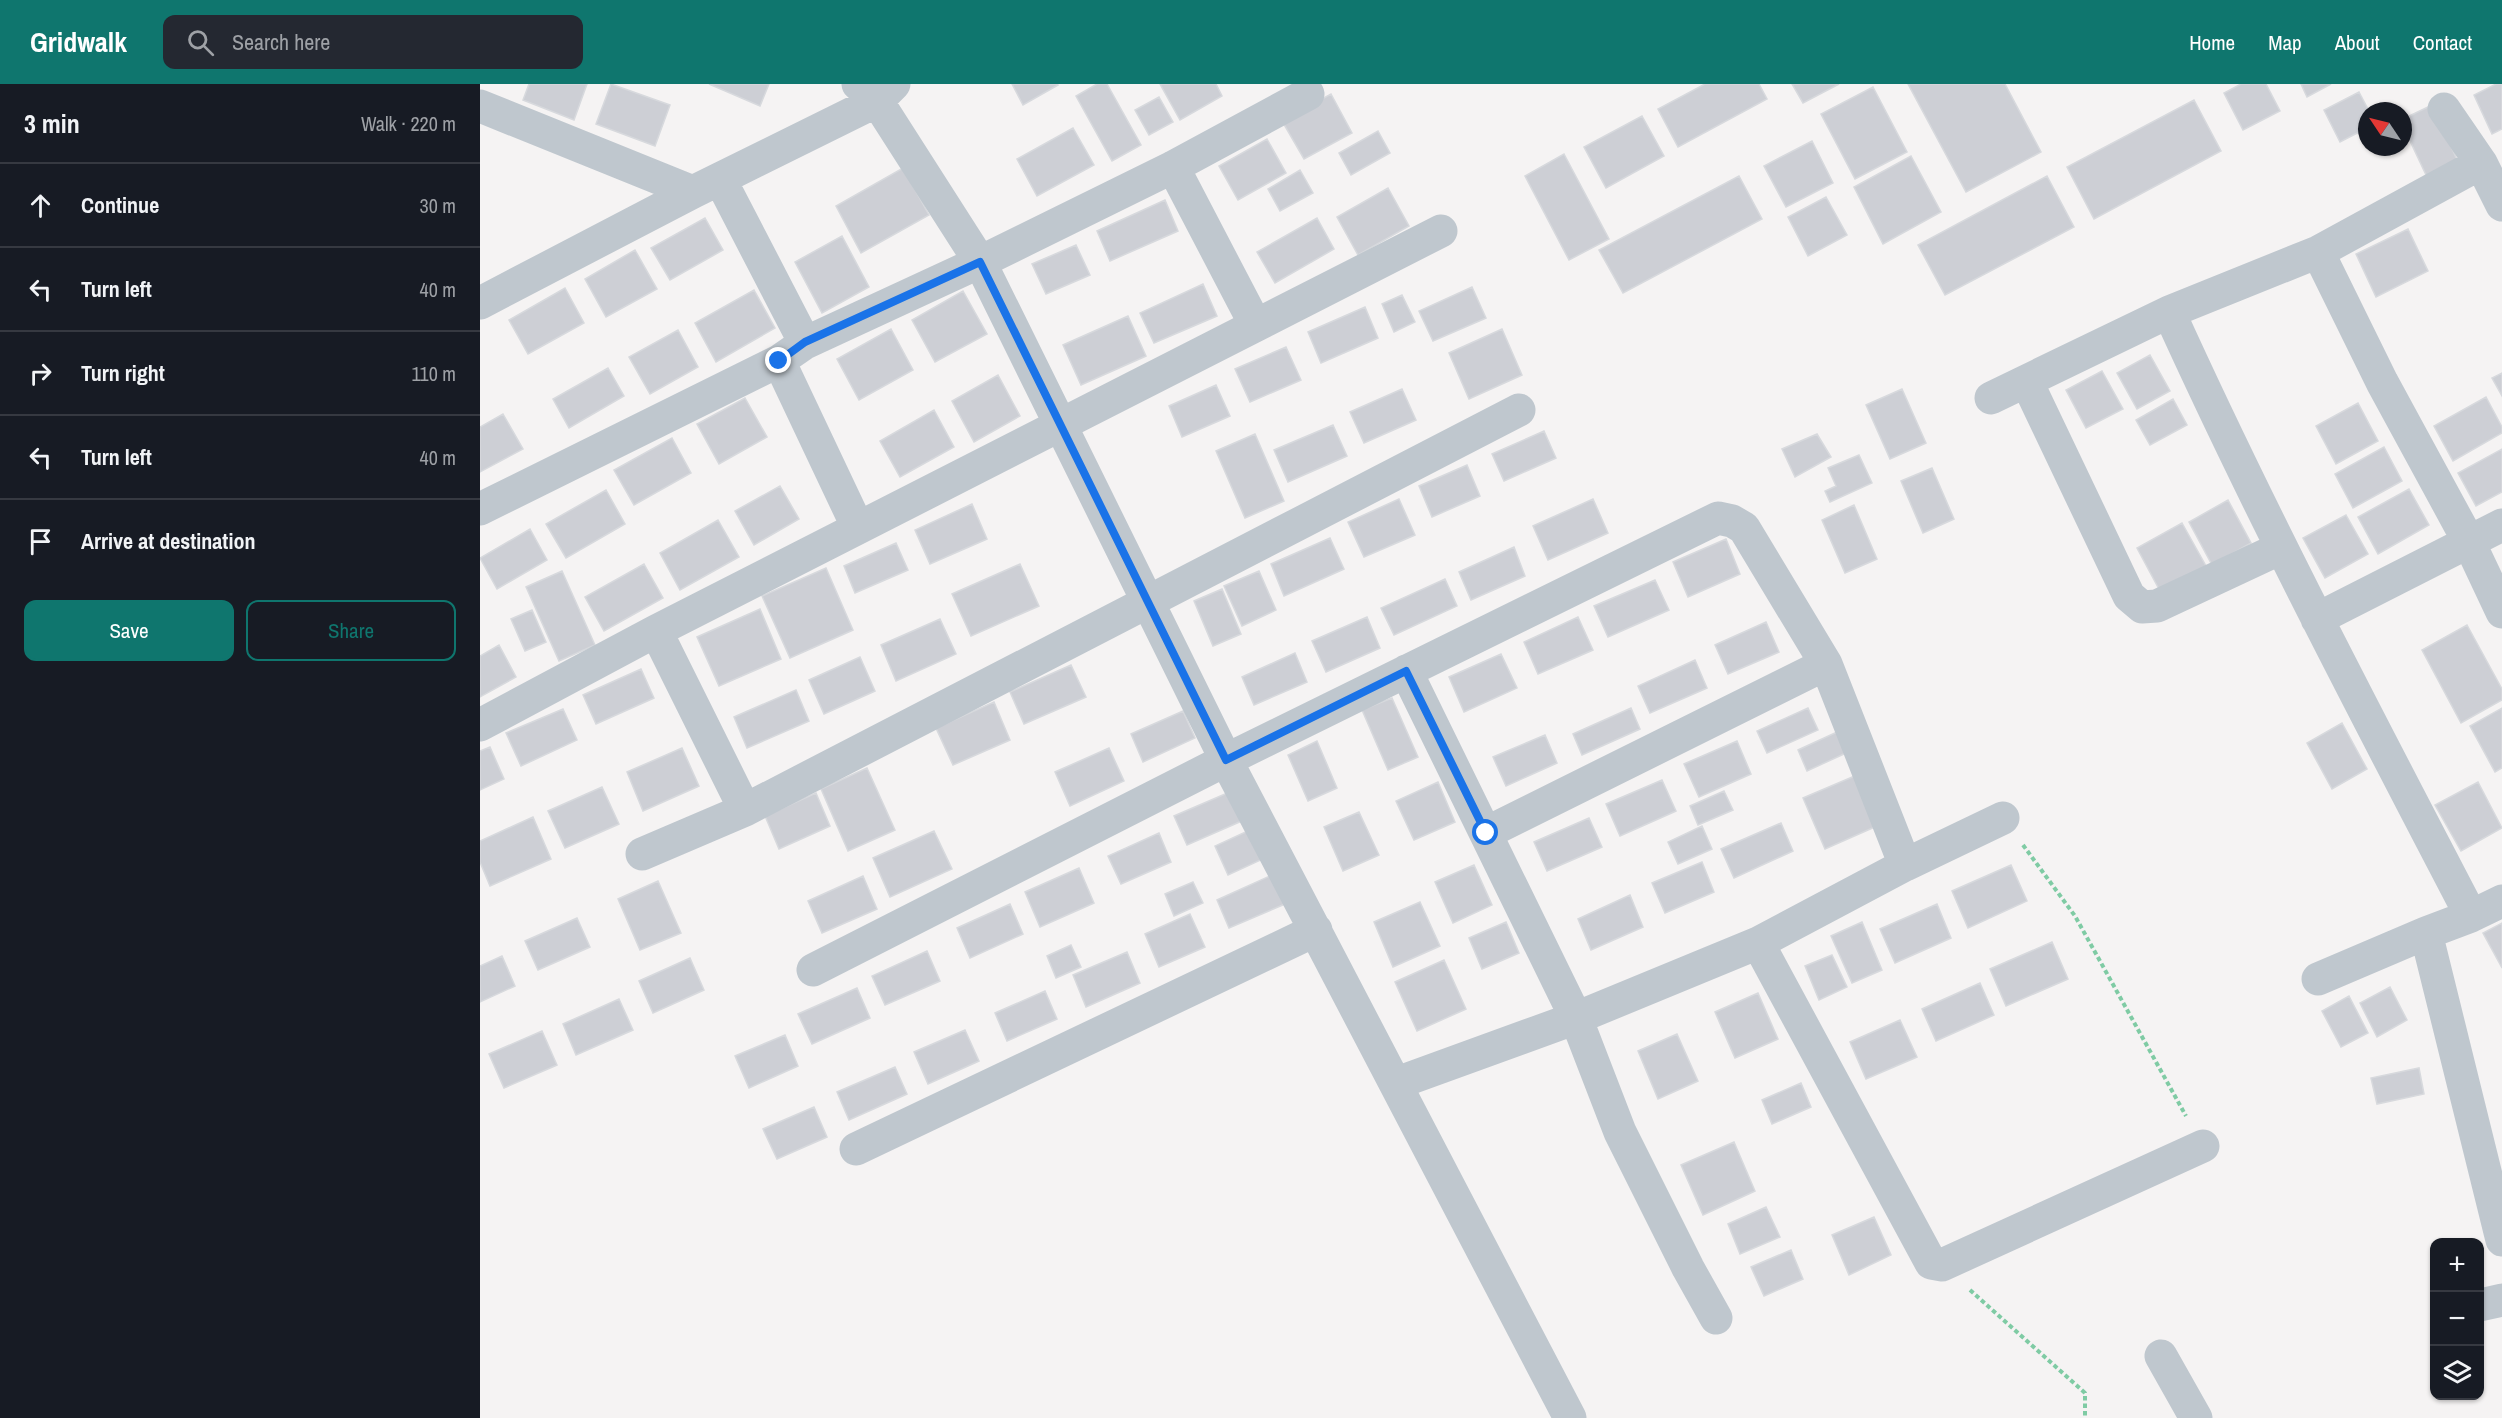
<!DOCTYPE html>
<meta charset="utf-8">
<style>
:root{--surface:#171b24;--page:#242831;--text:#f1f3f6;--muted:#9ea1a6;--line:#363941;--accent:#0f766e}
body{margin:0;font-family:"Archivo Narrow",sans-serif;background:var(--page);color:var(--text)}
.controls{position:absolute;right:18px;bottom:18px;display:grid;overflow:hidden;border-radius:12px;box-shadow:0 2px 4px #0004}
.controls button{width:54px;height:54px;display:grid;place-items:center;padding:0;border:0;border-bottom:2px solid var(--line);background:var(--surface);color:var(--text);font:30px sans-serif}
.compass{position:absolute;left:1878px;top:18px;width:54px;height:54px;border-radius:50%;background:var(--surface);box-shadow:0 2px 4px #0004;rotate:305deg}
.stop{position:absolute;width:18px;height:18px;margin:-14px;border:4px solid #1a73e8;border-radius:50%;background:#fff}
.stop.end{background:#1a73e8;border-color:#fff;box-shadow:0 2px 6px #0008}
.list{margin:0;padding:0;list-style:none}
h2{display:flex;justify-content:space-between;align-items:center;height:78px;margin:0;padding:0 24px;font-size:26px}
h2 small{font-size:20px;font-weight:400;color:var(--muted)}
.list li{display:grid;grid-template-columns:39px 1fr auto;gap:18px;align-items:center;box-sizing:border-box;height:84px;padding:0 24px;border-top:2px solid var(--line)}
.list b{display:block;font-size:22px;white-space:nowrap}
.list em{font-size:20px;font-style:normal;color:var(--muted)}
.actions{display:flex;gap:12px;padding:18px 24px}
.actions a{flex:1;padding:14px 0;border:2px solid var(--accent);border-radius:12px;text-align:center;font-size:21px;color:var(--accent)}
.actions .main{background:var(--accent);color:#fff}
.icon{flex:none;width:33px;height:33px;fill:none;stroke:currentColor;stroke-width:2;stroke-linecap:round;stroke-linejoin:round}
.map{position:relative;flex:none;width:2022px;height:1334px;overflow:hidden}
header{display:flex;align-items:center;gap:36px;box-sizing:border-box;height:84px;padding:0 30px;background:var(--accent);color:#fff}
header strong{font-size:28px}
nav{display:flex;gap:33px;margin-inline-start:auto;font-size:21px}
.search{width:420px;height:54px;background:var(--page);display:flex;align-items:center;gap:15px;box-sizing:border-box;padding:0 21px;border-radius:12px;color:var(--muted);font-size:22px}
main{display:flex}
aside{flex:1;background:var(--surface)}
.map>svg:first-child{display:block}
.building{fill:#cdcfd5;stroke:#d7d9dd;stroke-width:1.5}
.lines{fill:none;stroke-linecap:round;stroke-linejoin:round}
.path{stroke:#7fcba4;stroke-width:4;stroke-dasharray:4.5 3;stroke-linecap:butt}
.minor{stroke:#bfc7ce;stroke-width:33}
.route{stroke:#1a73e8;stroke-width:8}
</style>
<header>
<strong>Gridwalk</strong>
<div class="search"><svg class="icon" aria-label="search" viewBox="0 0 24 24"><circle cx="10" cy="10" r="6"/><path d="M15 15l6 6"/></svg>Search here</div>
<nav><a>Home</a><a>Map</a><a>About</a><a>Contact</a></nav>
</header>
<main>
<aside>
<h2>3 min<small>Walk · 220 m</small></h2>
<ul class="list">
<li><svg class="icon" aria-label="ahead" viewBox="0 0 24 24"><path d="M12 20V5M6 11l6-6 6 6"/></svg><div><b>Continue</b></div><em>30 m</em></li>
<li><svg class="icon" aria-label="left" viewBox="0 0 24 24"><path d="M17 20v-9H6M10 6l-5 5 5 5"/></svg><div><b>Turn left</b></div><em>40 m</em></li>
<li><svg class="icon" aria-label="right" viewBox="0 0 24 24"><path d="M7 20v-9h11M14 6l5 5-5 5"/></svg><div><b>Turn right</b></div><em>110 m</em></li>
<li><svg class="icon" aria-label="left" viewBox="0 0 24 24"><path d="M17 20v-9H6M10 6l-5 5 5 5"/></svg><div><b>Turn left</b></div><em>40 m</em></li>
<li><svg class="icon" aria-label="arrive" viewBox="0 0 24 24"><path d="M6 21V4h12l-3 4 3 4H6"/></svg><div><b>Arrive at destination</b></div></li>
</ul>
<div class="actions"><a class="main">Save</a><a>Share</a></div>
</aside>
<div class="map">
<svg width="2022" height="1334" viewBox="0 0 2022 1334">
<rect width="100%" height="100%" fill="#f5f3f3"/>
<path class="building" d="M49,0H107L94,36L43,16Z
M131,0L190,21L175,62L116,40Z
M229,0H289L280,22Z
M532,0H577L578,1L543,21Z
M617,0H627L661,61L632,77L596,12Z
M680,0H736L742,12L700,36Z
M1225,0H1279L1287,15L1198,63L1178,25Z
M1312,0H1359L1323,19Z
M1428,0H1525L1561,68L1486,108Z
M1761,0H1786L1800,27L1763,46L1744,9Z
M1821,0H1851L1827,13Z
M2016,0H2022V45L2012,50L1994,11Z
M1393,3L1427,68L1375,95L1341,30Z
M1879,8L1889,27H1887V44L1860,58L1844,26Z
M851,10L872,49L824,75L802,37Z
M679,13L693,38L669,51L655,26Z
M1714,16L1741,67L1614,135L1587,83Z
M1952,21L1978,78L1947,93L1923,42V35Z
M1162,32L1184,72L1126,104L1104,63Z
M593,44L614,81L557,112L537,75Z
M898,47L910,69L871,91L859,69Z
M787,55L806,89L758,116L739,82Z
M1332,57L1353,99L1306,123L1284,82Z
M1084,70L1129,155L1089,176L1045,92Z
M1431,72L1461,128L1403,160L1374,103Z
M423,84L449,131L381,169L356,122Z
M820,86L833,109L800,127L788,105Z
M1259,92L1282,135L1143,209L1119,166Z
M1567,92L1594,143L1465,211L1438,161Z
M908,104L929,142L878,171L857,133Z
M1346,113L1367,151L1328,172L1308,133Z
M685,116L698,147L630,177L617,147Z
M225,134L243,166L190,196L171,164Z
M837,134L854,165L795,199L777,168Z
M1928,145L1948,187L1896,213L1876,170Z
M362,152L389,203L342,229L315,178Z
M596,161L610,191L566,210L552,180Z
M155,166L177,205L126,233L105,195Z
M723,200L737,232L674,259L660,229Z
M992,203L1006,234L953,257L939,227Z
M85,204L104,239L48,270L29,236Z
M274,206L295,244L236,278L215,239Z
M483,207L507,250L455,278L432,236Z
M922,211L935,238L914,248L902,220Z
M885,223L898,254L841,279L828,248Z
M648,232L666,272L601,301L583,261Z
M411,245L433,286L379,316L357,275Z
M1022,245L1042,291L989,315L969,269Z
M198,246L218,283L170,310L149,273Z
M806,263L821,296L770,318L755,285Z
M1670,271L1690,307L1657,325L1637,289Z
M128,284L144,312L89,344L73,315Z
M1622,287L1643,325L1606,344L1586,306Z
M2022,289V312L2012,294Z
M518,291L540,332L494,358L472,317Z
M736,301L750,332L702,353L689,322Z
M922,305L936,336L884,359L870,328Z
M1422,305L1446,359L1410,375L1386,321Z
M2006,313L2022,343V349L1973,377L1954,342Z
M265,314L287,353L239,380L217,340Z
M1693,315L1707,341L1670,361L1656,336Z
M1878,319L1898,357L1856,380L1836,342Z
M454,326L474,363L420,393L400,357Z
M23,330L43,365L0,388V343Z
M853,341L867,372L808,398L794,366Z
M1064,347L1076,374L1024,397L1012,370Z
M775,350L804,417L765,434L736,367Z
M1337,350L1351,373L1315,393L1302,365Z
M192,354L211,389L154,421L134,386Z
M1904,363L1922,397L1873,424L1855,390Z
M2022,365V408L1996,422L1978,389Z
M1379,371L1392,399L1350,418L1345,407L1356,402L1348,384Z
M987,381L1000,412L952,433L939,402Z
M1452,384L1474,435L1443,449L1421,397Z
M300,402L319,435L274,461L255,427Z
M1929,405L1949,441L1898,470L1878,433Z
M126,406L145,440L86,474L66,440Z
M919,415L935,451L884,473L868,438Z
M1113,415L1128,449L1068,476L1053,442Z
M1748,416L1771,459L1732,481L1709,438Z
M492,420L507,455L450,480L435,446Z
M1374,421L1397,475L1365,489L1342,436Z
M1866,431L1888,470L1845,494L1823,454Z
M238,436L259,473L200,506L180,469Z
M1702,439L1726,482L1680,507L1657,464Z
M50,445L67,476L17,505L0,474Z
M850,454L864,485L804,512L791,480Z
M1246,455L1260,490L1208,513L1193,478Z
M416,459L428,486L375,509L364,482Z
M1034,463L1045,492L991,516L979,488Z
M164,480L183,514L124,547L105,513Z
M540,480L559,522L491,552L472,510Z
M346,484L373,546L310,574L282,512Z
M82,487L115,561L79,577L46,503Z
M779,487L796,526L762,542L744,502Z
M965,495L977,522L914,551L901,524Z
M1175,496L1189,526L1128,553L1114,522Z
M742,505L761,550L733,562L714,517Z
M280,525L301,575L239,602L217,553Z
M52,526L66,558L45,567L31,535Z
M887,533L900,564L846,588L832,557Z
M1098,533L1113,566L1058,590L1044,558Z
M460,535L476,570L416,597L401,561Z
M1286,538L1299,568L1248,590L1235,561Z
M1987,541L2022,605V616L1981,639L1942,566Z
M19,561L36,593L0,613V572Z
M815,569L827,598L774,621L762,593Z
M1021,570L1037,604L984,628L969,593Z
M380,573L395,607L344,630L329,596Z
M1215,576L1227,604L1170,629L1158,602Z
M591,581L606,613L544,640L530,608Z
M161,585L174,614L116,640L103,611Z
M316,606L329,637L267,664L254,633Z
M912,614L938,673L908,686L882,626Z
M514,618L530,656L473,681L456,644Z
M1151,624L1160,645L1102,671L1093,650Z
M1328,624L1338,646L1287,669L1277,647Z
M2022,624V684L2015,688L1990,642Z
M83,625L97,656L41,682L26,649Z
M703,627L715,654L663,678L651,650Z
M1862,639L1887,685L1852,705L1827,659Z
M1357,648L1366,669L1327,687L1318,666Z
M1065,651L1077,679L1026,702L1013,673Z
M837,657L857,704L828,717L808,671Z
M1257,657L1271,690L1219,713L1204,680Z
M10,663L24,695L0,706V667Z
M202,664L219,702L163,727L147,688Z
M629,664L644,697L590,722L575,688Z
M387,684L415,746L368,767L341,705Z
M1384,688L1406,738L1345,765L1323,714Z
M1182,696L1196,727L1140,752L1126,720Z
M958,698L975,738L934,756L916,717Z
M1998,698L2022,744L1981,767L1955,721Z
M122,703L139,740L85,764L68,727Z
M752,707L764,736L707,761L694,732Z
M1244,707L1253,726L1218,741L1210,722Z
M336,709L350,742L299,765L285,732Z
M879,728L899,771L863,787L844,743Z
M53,733L71,775L10,802L0,778V757Z
M1109,734L1122,763L1067,787L1054,758Z
M1301,739L1313,767L1254,794L1241,765Z
M1222,742L1232,765L1198,780L1188,758Z
M772,745L785,774L748,791L735,762Z
M454,747L472,785L410,813L393,774Z
M679,749L691,778L641,800L628,772Z
M1222,778L1234,808L1185,829L1172,799Z
M994,781L1012,821L973,839L955,798Z
M1531,781L1547,817L1488,844L1472,807Z
M599,784L614,819L560,843L545,808Z
M792,791L805,820L749,844L737,816Z
M383,792L397,825L342,849L328,817Z
M178,797L201,849L160,866L138,815Z
M713,798L723,819L694,832L685,810Z
M1150,811L1163,843L1111,866L1098,835Z
M940,818L960,862L913,883L894,838Z
M530,820L543,850L490,874L477,844Z
M1457,820L1471,854L1415,879L1400,845Z
M710,830L725,863L679,883L665,850Z
M97,834L110,863L58,886L45,857Z
M1026,838L1039,869L1002,885L989,854Z
M1382,838L1402,886L1372,899L1351,852Z
M2022,839V884L2003,849Z
M1572,858L1588,895L1526,922L1510,885Z
M591,861L601,883L576,894L567,872Z
M447,867L460,897L405,921L392,892Z
M647,868L660,899L606,923L593,891Z
M1352,871L1367,903L1339,916L1325,882Z
M22,872L35,902L0,918V882Z
M210,874L224,906L173,929L159,897Z
M964,876L986,925L937,947L915,898Z
M1500,899L1514,931L1456,957L1442,925Z
M1910,903L1927,936L1897,953L1880,919Z
M377,904L390,934L332,960L318,930Z
M565,907L577,935L527,957L515,929Z
M1278,909L1298,955L1255,974L1235,928Z
M1869,912L1888,949L1861,963L1842,927Z
M139,915L153,946L96,971L83,940Z
M1420,936L1437,973L1386,995L1370,958Z
M485,946L499,977L448,1000L434,968Z
M62,947L77,981L24,1004L9,970Z
M1197,950L1218,997L1178,1015L1158,967Z
M305,951L318,982L269,1004L255,972Z
M415,983L427,1010L369,1036L357,1008Z
M1939,984L1944,1010L1897,1020L1891,994Z
M1321,999L1331,1023L1292,1040L1282,1016Z
M334,1023L347,1053L297,1075L283,1045Z
M1254,1058L1275,1107L1223,1131L1201,1081Z
M1286,1123L1300,1153L1260,1170L1248,1140Z
M1394,1133L1411,1171L1369,1191L1352,1151Z
M1311,1166L1323,1195L1284,1212L1271,1183Z"/>
<g class="lines">
<path class="path" d="M1543,761L1595,832L1706,1032
M1490,1206L1605,1309V1334"/>
<path class="minor" d="M378,0L397,17L500,178L746,676L1090,1334
M0,22L213,108
M1964,25L2001,79L2022,121
M693,83L775,240
M240,95L325,259
M1838,168L2001,79
M0,219L213,108L397,17L414,0
M1689,228L1838,168L1902,298L1989,458L2022,528
M299,277L378,444
M1547,298L1649,512L1662,523L1677,522L1801,464
M1511,314L1689,228C1782,433 1887,632 1991,832L2022,817
M0,425L299,277L325,259L500,178L693,83L828,10
M1837,535L2022,441
M176,547L265,726
M926,587L1096,934L1140,1048L1208,1184L1236,1234
M0,641L176,547L961,147
M1006,749L1346,580
M162,770L265,726L1039,326
M1991,832L1946,849L2022,1156
M1278,859L1451,1179L1462,1181L1723,1062
M333,886L746,676L1238,434L1252,437L1264,444L1346,580L1425,781
M1838,895L1946,849
M917,999L1096,934L1278,859L1425,781L1523,734
M376,1065L836,846
M2000,1221L2022,1216
M1681,1272L1716,1334"/>
</g>
<g class="lines">
<path class="route" d="M299,277L325,258L500,178L746,676L926,587L1006,749"/>
</g>
</svg>
<div class="controls">
<button>+</button>
<button>−</button>
<button><svg class="icon" aria-label="layers" viewBox="0 0 24 24"><path d="M12 4l9 5-9 5-9-5zM3 14l9 5 9-5"/></svg></button>
</div>
<svg class="compass" viewBox="-18 -18 36 36"><path d="M0-13l5 13h-10z" fill="#e53935"/><path d="M0 13l5-13h-10z" fill="#9ea1a6"/></svg>
<div class="stop" style="left:1006px;top:749px"></div>
<div class="stop end" style="left:299px;top:277px"></div>
</div>
</main>
